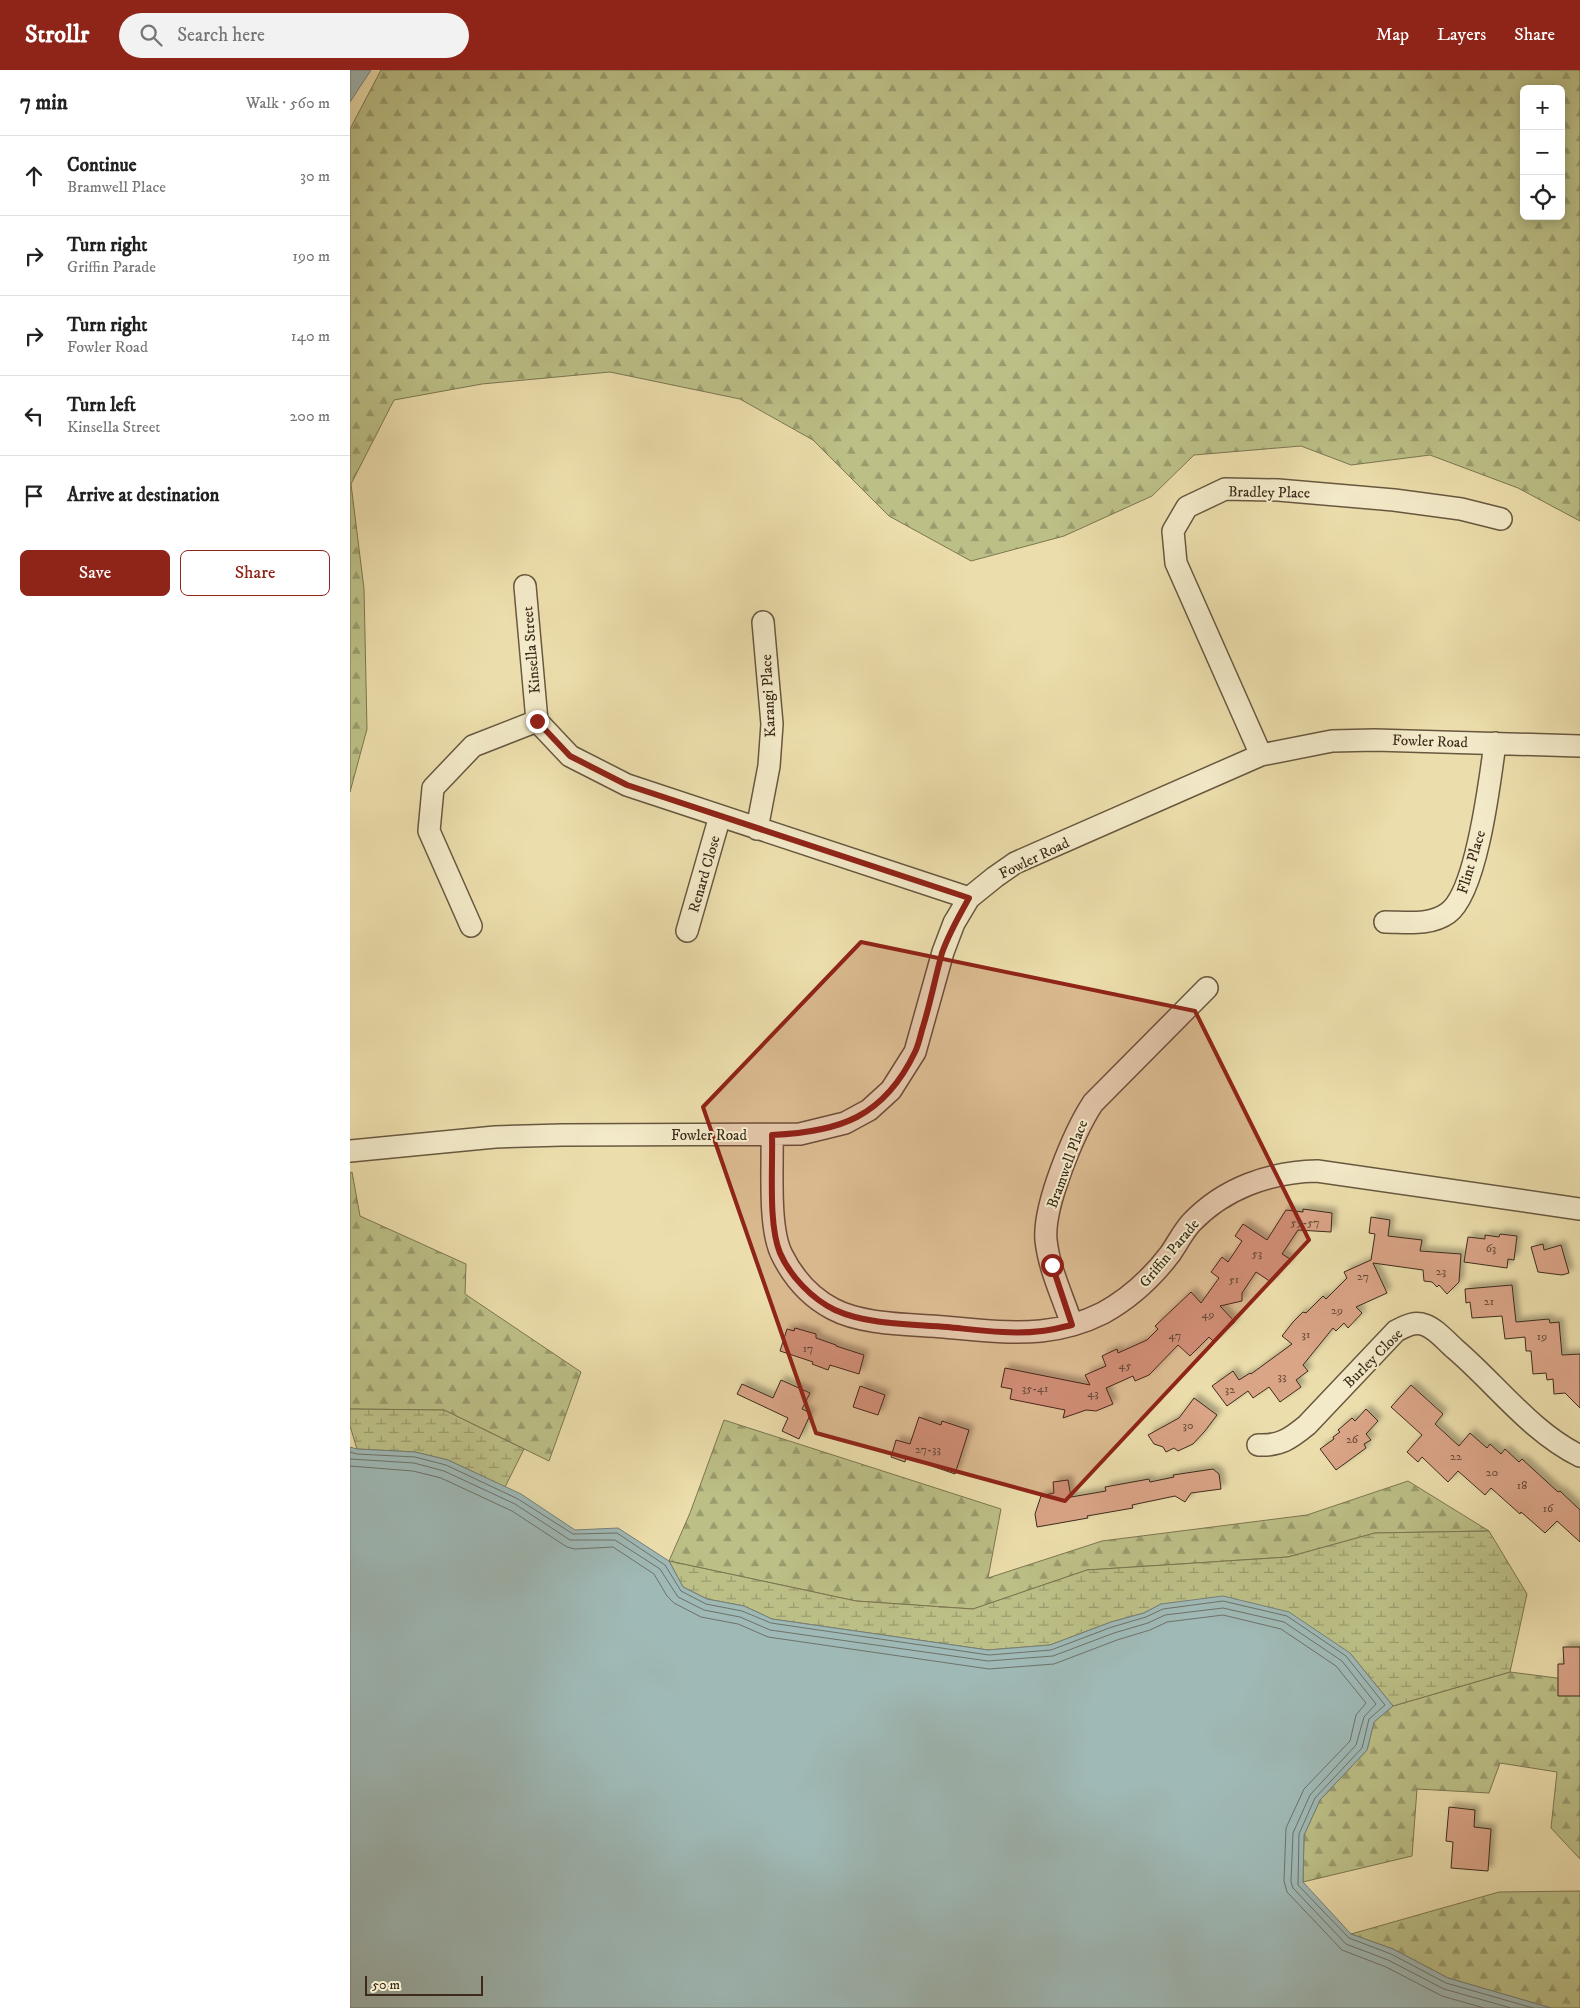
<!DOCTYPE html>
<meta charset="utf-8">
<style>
:root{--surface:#fff;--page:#f2f2f2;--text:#222;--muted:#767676;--line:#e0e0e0;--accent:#8f2418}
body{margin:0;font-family:"IM FELL DW Pica",serif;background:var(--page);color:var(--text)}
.controls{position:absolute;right:15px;top:15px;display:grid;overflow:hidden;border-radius:8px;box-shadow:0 2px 12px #0003}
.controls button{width:45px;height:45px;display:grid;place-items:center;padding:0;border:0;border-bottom:1px solid var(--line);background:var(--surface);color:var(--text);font:25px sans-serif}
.scale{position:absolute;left:15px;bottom:12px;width:118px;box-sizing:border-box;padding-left:5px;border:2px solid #3c2b1b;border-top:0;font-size:14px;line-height:18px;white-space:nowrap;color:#3c2b1b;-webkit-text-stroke:4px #f3eac9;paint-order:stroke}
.stop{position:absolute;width:15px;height:15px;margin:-11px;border:4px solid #8f2418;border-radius:50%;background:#fff}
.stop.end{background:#8f2418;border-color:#fff;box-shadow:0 1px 5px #0008}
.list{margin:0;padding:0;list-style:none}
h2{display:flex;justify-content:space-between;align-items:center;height:65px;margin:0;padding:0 20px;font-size:21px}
h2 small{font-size:16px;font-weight:400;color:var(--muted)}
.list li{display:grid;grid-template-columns:32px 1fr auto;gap:15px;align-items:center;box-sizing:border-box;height:80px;padding:0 20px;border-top:1px solid var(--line)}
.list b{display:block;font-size:19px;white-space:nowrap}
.list p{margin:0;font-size:16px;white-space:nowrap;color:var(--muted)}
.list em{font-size:16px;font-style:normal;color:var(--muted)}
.actions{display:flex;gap:10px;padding:15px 20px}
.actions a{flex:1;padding:11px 0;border:1px solid var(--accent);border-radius:8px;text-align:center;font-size:18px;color:var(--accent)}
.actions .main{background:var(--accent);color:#fff}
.icon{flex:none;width:28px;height:28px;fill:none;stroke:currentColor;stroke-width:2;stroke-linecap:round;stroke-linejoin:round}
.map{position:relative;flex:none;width:1230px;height:1938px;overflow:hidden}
header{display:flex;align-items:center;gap:30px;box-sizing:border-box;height:70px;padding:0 25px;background:var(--accent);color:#fff}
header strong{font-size:24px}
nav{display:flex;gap:28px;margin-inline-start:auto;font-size:18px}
.search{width:350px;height:45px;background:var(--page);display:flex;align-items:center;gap:12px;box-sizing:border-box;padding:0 18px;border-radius:28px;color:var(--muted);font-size:19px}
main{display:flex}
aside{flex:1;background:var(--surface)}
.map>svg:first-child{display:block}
.forest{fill:url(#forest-firs);stroke:#7c7651;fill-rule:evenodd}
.wetland{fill:url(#wetland-marsh);stroke:#7c7651}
.water{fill:#9fb9b6;stroke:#778078}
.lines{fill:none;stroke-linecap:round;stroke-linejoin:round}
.shore{stroke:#6e7268;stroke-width:1}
.building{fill:#daa487;stroke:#3c2b1b;filter:url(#shadow)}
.minor-casing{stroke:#68583f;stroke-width:24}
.minor{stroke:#f3eac9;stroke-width:21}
.route{stroke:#8f2418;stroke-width:6}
.marked{fill:#8f2418;fill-opacity:0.2;stroke:#8f2418;stroke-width:4;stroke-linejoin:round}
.labels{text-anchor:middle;stroke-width:4;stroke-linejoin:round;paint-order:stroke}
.number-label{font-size:12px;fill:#644936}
.street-label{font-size:15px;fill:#3c2b1b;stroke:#f3eac9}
</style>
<header>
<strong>Strollr</strong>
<div class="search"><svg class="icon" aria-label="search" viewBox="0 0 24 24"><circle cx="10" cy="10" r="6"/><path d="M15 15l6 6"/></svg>Search here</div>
<nav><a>Map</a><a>Layers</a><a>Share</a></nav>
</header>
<main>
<aside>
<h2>7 min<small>Walk · 560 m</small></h2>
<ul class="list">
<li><svg class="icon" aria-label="ahead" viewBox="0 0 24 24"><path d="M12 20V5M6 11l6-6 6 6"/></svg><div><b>Continue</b><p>Bramwell Place</p></div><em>30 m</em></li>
<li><svg class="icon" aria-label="right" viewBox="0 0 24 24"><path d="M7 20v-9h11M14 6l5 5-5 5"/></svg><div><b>Turn right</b><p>Griffin Parade</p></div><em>190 m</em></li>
<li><svg class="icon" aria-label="right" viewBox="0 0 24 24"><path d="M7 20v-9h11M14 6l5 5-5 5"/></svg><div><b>Turn right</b><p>Fowler Road</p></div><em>140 m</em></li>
<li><svg class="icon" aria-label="left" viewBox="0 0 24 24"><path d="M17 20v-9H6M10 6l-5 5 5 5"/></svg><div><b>Turn left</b><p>Kinsella Street</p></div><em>200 m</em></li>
<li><svg class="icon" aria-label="arrive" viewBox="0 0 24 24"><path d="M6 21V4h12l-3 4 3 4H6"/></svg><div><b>Arrive at destination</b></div></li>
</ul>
<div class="actions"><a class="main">Save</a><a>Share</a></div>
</aside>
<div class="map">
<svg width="1230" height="1938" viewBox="0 0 1230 1938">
<defs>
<pattern id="forest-firs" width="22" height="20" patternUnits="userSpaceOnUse" patternTransform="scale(1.25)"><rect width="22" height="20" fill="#bcc087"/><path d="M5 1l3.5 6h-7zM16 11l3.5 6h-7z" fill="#9a9c6e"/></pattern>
<pattern id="wetland-marsh" width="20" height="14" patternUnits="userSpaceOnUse" patternTransform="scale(1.25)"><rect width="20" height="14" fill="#bcc087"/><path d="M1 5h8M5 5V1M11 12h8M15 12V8" fill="none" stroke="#9a9c6e"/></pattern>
<filter id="shadow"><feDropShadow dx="4.5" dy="-4.5" stdDeviation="2.5" flood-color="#0004"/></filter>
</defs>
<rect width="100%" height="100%" fill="#ecdeac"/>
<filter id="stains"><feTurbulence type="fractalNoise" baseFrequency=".004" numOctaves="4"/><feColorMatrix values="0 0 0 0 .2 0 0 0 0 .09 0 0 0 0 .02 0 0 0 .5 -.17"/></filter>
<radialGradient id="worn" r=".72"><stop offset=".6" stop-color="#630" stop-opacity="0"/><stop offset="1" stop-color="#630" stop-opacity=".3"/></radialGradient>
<path class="forest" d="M31,0H1230V451L1168,418L1080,385L1001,395L951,376L844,385L802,426L714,466L621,491L539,446L463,370L390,329L260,302L132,314L44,330L1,414L14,519L17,659L0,722V59ZM1174,19H1211V146H1174Z
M2,1102L10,1146L116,1194L115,1224L231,1302L199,1391L94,1340L0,1339V1103Z
M374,1350L651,1439L638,1508L752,1471L957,1445L1058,1411L1139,1461L1025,1463L938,1487L737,1500L623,1539L506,1531L319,1491L340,1443Z
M1160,1602L1230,1611V1789L1201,1758L1207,1702L1150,1693L1139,1723L1067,1719L1062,1786L953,1812L954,1765L970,1730L1017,1680L1024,1652L1043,1636Z
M1230,1821V1938H1201L1098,1908L1043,1879L1001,1864L1149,1822Z"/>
<path class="wetland" d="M0,1339L94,1340L174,1379L155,1417L98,1390L65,1382L7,1379L0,1356Z
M1139,1461L1177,1524L1160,1602L1043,1636L1000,1583L811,1534L794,1543L761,1552L700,1575L638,1580L422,1549L394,1536L357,1529L333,1517L319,1491L506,1531L623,1539L737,1500L938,1487L1025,1463Z"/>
<path class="water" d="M0,0H21L0,32Z
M0,1377L7,1379L65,1382L98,1390L171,1424L225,1460L268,1458L319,1491L333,1517L357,1529L394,1536L422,1549L638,1580L700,1575L761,1552L794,1543L811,1534L873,1526L939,1542L1000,1583L1043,1636L1024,1652L1017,1680L970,1730L954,1765L953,1812L1001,1864L1043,1879L1098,1908L1201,1938H0Z"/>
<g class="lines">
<path class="shore" d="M0,1382L7,1384L65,1387L96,1395L168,1429L223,1464L267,1463L315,1495L331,1521L356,1534L392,1541L421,1553L639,1585L701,1580L762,1557L796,1547L813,1539L873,1531L937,1546L996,1586L1035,1635L1019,1649L1012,1678L965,1728L949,1764L948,1815L999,1868L1041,1884L1096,1913L1183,1938
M0,1389L64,1393L94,1401L165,1434L220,1470H265L310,1499L328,1527L354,1540L390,1547L420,1560L638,1591L703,1586L764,1563L798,1553L815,1545L873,1538L934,1552L992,1591L1026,1634L1014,1647L1006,1675L960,1725L943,1763L941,1812L943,1818L996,1874L1038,1890L1094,1919L1161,1938
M0,1396L63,1401L91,1408L162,1441L217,1477L225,1479L263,1477L304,1504L317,1526L324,1533L351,1547L388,1554L418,1567L639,1599L704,1594L767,1570L800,1560L817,1552L873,1545L931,1559L986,1596L1016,1633L1006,1645L1000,1671L954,1719L936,1758L934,1811L937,1822L992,1880L1036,1897L1092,1926L1134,1938"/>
</g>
<path class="building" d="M953,1139L982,1143L981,1162L948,1160L932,1184L940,1189L935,1197L931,1198L921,1212L906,1202L892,1223V1231L870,1236L885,1252L863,1271L859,1267L840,1286L828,1275L799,1305L785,1311L783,1306L756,1318L763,1334L746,1341L736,1340L713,1348L715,1340L660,1329L662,1319L651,1317L655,1298L740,1315L735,1305L756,1296L752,1286L767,1279L768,1283L797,1270L808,1259L805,1256L841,1222L851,1233L869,1208L861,1202L872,1187L878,1192L892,1171L885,1166L893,1154L917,1170L936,1140L953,1142Z
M1021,1147L1040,1150L1038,1166L1072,1170L1070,1181L1111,1184L1109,1212L1097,1224L1089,1215L1087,1217L1082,1212L1074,1211L1073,1200L1023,1193L1037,1223L1006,1237L1012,1243L998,1258L994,1253L986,1261L983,1258L953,1295L958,1301L946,1310L951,1317L930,1332L919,1317L903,1328L898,1321L877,1336L862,1316L883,1301L889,1310L900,1303L901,1304L942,1274L932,1266L943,1252L953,1242L956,1243L973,1226L976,1229L997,1208L994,1202L1021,1190L1025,1164L1019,1163Z
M1150,1164L1167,1166L1164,1190L1158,1189L1157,1198L1114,1192L1118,1167L1135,1169V1165L1149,1167Z
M1193,1174L1194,1180L1211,1175L1219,1203L1212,1205L1188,1202L1181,1177Z
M1162,1215L1166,1252L1199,1249L1200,1253L1209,1252L1212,1285L1230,1284V1338L1215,1323L1204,1324L1203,1309L1197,1310L1196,1303L1183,1304L1181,1281H1176L1175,1267L1155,1269L1152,1246L1122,1248L1120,1232L1116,1233L1115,1219Z
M445,1258L466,1264V1268L486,1275V1276L514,1285L509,1304L480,1295L478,1300L462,1294L463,1292L430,1281L437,1259L444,1261Z
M431,1310L460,1323L452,1339L461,1343L449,1369L432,1361L438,1348L387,1324L392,1314L423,1328Z
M1061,1315L1093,1344L1085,1354L1109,1376L1120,1363L1137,1378L1140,1374L1151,1384L1155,1379L1169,1392L1172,1389L1208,1422L1210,1421L1230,1440V1472L1207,1451L1195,1463L1171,1442L1170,1444L1141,1418L1135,1425L1108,1401L1098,1412L1072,1387L1068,1392L1057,1382L1072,1365L1041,1337Z
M510,1316L535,1325L528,1345L503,1337Z
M844,1328L867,1345L855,1361L843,1374L828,1381L824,1378L816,1382L813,1377L804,1374L798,1365L829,1348Z
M1016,1339L1028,1351L1016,1364L1021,1370L1014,1374L1016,1378L986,1400L970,1379L984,1369L983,1367L990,1362L988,1360L1002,1348L1005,1351Z
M569,1347L591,1355L592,1351L619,1360L605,1404L556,1387L555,1392L541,1387L546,1370L560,1374Z
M863,1399L869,1404L871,1419L841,1423L835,1432L825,1426L782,1435L783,1438L737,1446L738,1448L687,1457L685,1444L691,1426L704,1423L703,1412L718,1410L721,1427L756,1421L755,1417L799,1409L800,1412L824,1407L823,1405Z
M1213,1577H1230V1626H1208V1594H1214Z
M1099,1737L1125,1740L1124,1757L1141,1759L1138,1801L1101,1798L1103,1772L1096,1771Z"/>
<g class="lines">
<defs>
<path id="minor" d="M175,516L187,651L220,686L277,715L619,828
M911,685L826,493L823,461L837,437L875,419L928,420L1044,430L1111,439L1151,449
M407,759L419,696L422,654L413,552
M1035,852C1056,852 1080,856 1098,843C1127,822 1140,710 1145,673
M121,856L79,761L83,718L123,676L187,651
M337,861L370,746
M422,1065C423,1097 418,1158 432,1185C443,1207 460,1227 483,1239C513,1255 560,1254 594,1257C626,1260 659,1264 691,1261C711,1259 735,1252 753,1243C780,1228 801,1209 820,1184C827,1174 833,1162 841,1153C874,1118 920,1102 967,1101L1230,1139
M0,1081L145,1067L212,1065L450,1064L495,1053L519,1040L541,1020L565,982L593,882L604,853L619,828L645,807L665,793L911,685L982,671L1025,670L1230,676
M722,1255C713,1227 699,1199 696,1170C693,1136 724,1062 743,1033L857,918
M908,1375C930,1376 940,1369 957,1355L1046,1261C1056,1256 1064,1251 1075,1255C1086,1259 1096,1271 1105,1279C1146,1314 1181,1362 1230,1386"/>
</defs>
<use href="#minor" class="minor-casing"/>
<use href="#minor" class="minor"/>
</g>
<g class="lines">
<path class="route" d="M187,651L220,686L277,715L619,828C609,846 599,863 592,883C585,908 580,935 572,960C570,968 568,976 565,982C534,1047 490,1062 422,1065C423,1098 418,1154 430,1183C440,1206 462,1229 485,1240C518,1255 561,1254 597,1257C628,1260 661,1265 692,1261C702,1260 712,1257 722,1255L702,1195"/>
</g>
<path class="marked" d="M511,872L845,941L959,1170L715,1431L466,1363L353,1037Z"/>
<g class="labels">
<g class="number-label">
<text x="955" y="1156">55-57</text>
<text x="1141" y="1182">63</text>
<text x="907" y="1187">53</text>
<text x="1091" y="1205">23</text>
<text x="1013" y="1210">27</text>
<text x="884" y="1213">51</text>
<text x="1139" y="1235">21</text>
<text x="987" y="1244">29</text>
<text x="858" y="1248">49</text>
<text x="956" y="1268">31</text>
<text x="825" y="1269">47</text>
<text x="1192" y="1270">19</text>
<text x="458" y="1282">17</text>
<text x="775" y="1299">45</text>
<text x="932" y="1310">33</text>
<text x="685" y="1322">35-41</text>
<text x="880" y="1323">32</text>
<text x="743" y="1327">43</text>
<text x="838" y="1359">30</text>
<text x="1002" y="1373">26</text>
<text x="578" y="1383">27-33</text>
<text x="1106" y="1390">22</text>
<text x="1142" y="1406">20</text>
<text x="1172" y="1419">18</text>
<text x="1198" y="1442">16</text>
</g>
<g class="street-label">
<text transform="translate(919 422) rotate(1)" y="5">Bradley Place</text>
<text transform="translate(181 580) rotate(-95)" y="5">Kinsella Street</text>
<text transform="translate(418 626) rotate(-93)" y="5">Karangi Place</text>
<text transform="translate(1080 671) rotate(2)" y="5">Fowler Road</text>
<text transform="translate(684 788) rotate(-26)" y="5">Fowler Road</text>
<text transform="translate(1121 792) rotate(-73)" y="5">Flint Place</text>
<text transform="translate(354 804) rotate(-74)" y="5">Renard Close</text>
<text x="359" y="1070">Fowler Road</text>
<text transform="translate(717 1094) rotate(-70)" y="5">Bramwell Place</text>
<text transform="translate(819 1183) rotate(-50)" y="5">Griffin Parade</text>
<text transform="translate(1023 1288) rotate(-45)" y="5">Burley Close</text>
</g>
</g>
<rect width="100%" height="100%" filter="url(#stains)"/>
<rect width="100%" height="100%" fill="url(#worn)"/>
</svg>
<div class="controls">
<button>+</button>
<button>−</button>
<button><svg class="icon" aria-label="locate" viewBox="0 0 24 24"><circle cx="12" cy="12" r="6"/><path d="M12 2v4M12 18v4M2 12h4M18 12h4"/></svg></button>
</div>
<div class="scale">50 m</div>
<div class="stop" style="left:702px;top:1195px"></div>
<div class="stop end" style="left:187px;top:651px"></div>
</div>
</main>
